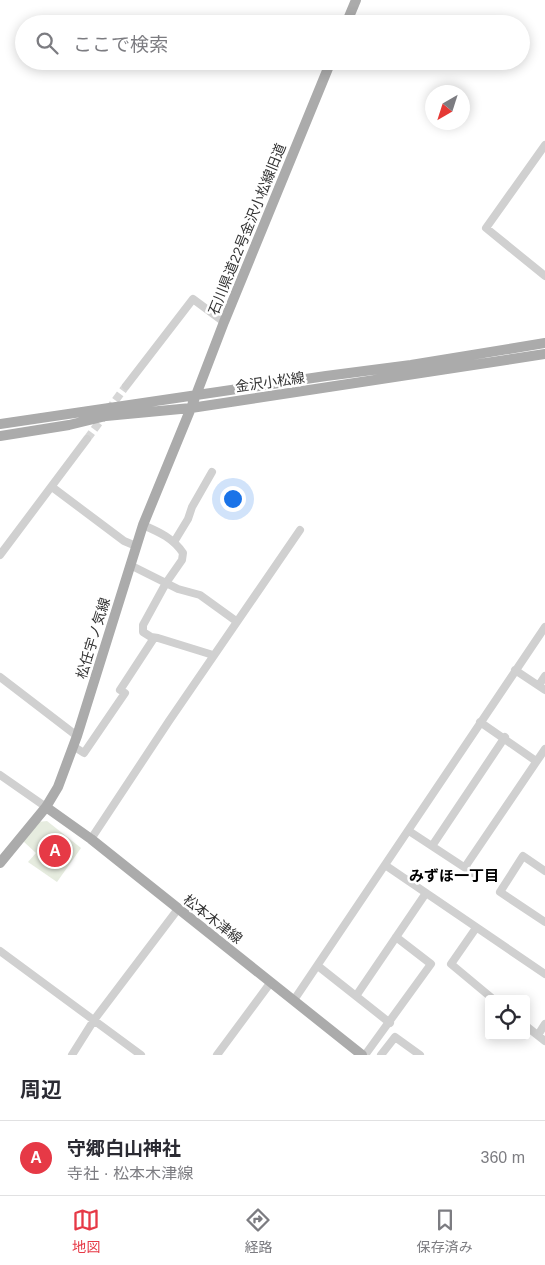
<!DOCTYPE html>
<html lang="ja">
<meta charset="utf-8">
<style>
:root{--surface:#fff;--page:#f2f2f3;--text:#2b2b33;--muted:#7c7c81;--line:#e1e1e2;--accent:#e63946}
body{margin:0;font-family:Helvetica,"Noto Sans JP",sans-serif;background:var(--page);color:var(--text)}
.controls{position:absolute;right:15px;bottom:15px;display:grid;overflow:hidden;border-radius:5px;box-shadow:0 2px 12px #0003}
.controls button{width:45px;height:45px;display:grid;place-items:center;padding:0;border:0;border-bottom:1px solid var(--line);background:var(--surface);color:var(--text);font:25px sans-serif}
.compass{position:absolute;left:425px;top:85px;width:45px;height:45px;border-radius:50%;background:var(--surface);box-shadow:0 2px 12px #0003;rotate:219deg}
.you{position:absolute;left:232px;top:498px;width:18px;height:18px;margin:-12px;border:4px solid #fff;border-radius:50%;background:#1a73e8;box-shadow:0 0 0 8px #1a73e833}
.badge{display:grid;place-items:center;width:32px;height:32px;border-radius:50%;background:var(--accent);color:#fff;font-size:16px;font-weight:700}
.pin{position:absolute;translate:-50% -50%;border:2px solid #fff;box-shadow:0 1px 5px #0006}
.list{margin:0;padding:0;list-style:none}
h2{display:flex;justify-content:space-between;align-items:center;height:65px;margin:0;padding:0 20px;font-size:21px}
h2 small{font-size:16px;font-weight:400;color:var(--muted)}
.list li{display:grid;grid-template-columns:32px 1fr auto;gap:15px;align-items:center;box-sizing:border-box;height:75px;padding:0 20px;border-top:1px solid var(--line)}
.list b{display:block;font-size:19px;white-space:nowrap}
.list p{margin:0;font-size:16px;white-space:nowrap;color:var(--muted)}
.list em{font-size:16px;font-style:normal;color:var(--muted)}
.icon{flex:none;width:28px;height:28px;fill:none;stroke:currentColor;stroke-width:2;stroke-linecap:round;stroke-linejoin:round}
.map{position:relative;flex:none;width:545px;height:1055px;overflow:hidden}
.search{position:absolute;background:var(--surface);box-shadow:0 2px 12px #0003;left:15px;right:15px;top:15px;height:55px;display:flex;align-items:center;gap:12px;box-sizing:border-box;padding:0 18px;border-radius:28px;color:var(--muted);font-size:19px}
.sheet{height:140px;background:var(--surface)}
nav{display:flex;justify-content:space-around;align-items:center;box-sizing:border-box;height:70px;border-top:1px solid var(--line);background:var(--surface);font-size:14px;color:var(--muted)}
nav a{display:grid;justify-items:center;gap:2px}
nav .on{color:var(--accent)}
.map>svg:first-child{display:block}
.green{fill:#e6ecdf}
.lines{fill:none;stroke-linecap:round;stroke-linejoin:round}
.minor-tunnel{stroke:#d6d6d6;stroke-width:8;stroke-dasharray:8 4;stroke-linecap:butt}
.minor{stroke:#d0d0d0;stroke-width:8}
.major{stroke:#ababab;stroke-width:10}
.labels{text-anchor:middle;stroke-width:5;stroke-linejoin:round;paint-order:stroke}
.street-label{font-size:14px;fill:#333;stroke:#fff}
.neighbourhood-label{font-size:15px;font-weight:bold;fill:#000;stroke:#fff}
</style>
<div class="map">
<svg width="545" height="1055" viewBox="0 0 545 1055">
<rect width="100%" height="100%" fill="#fff"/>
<path class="green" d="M47,821L81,848L57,882L28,862L36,853L23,841L38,822Z"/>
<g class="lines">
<path class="minor-tunnel" d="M87,439L126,386"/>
<path class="minor" d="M545,145L486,228L545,276
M126,386L193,299L224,322
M52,487L124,541L136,546
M143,525C159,532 173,538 183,553L182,560L166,583L143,625V632L151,637L158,638L213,655
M174,542L188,519L192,507L212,472
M0,555L87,439
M130,565L178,589L200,595L236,621
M515,670L545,690
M0,677L77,736
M539,685L545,676
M120,690L154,638
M480,722L536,761
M73,746L84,753L125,693
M0,775L46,807
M409,831L476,875
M91,839L169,721L300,530
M432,846L505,737
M385,865L545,974
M465,867L545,749
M545,871L523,856L500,892L545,922
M476,928L451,964L493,999
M0,951L141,1055
M318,966L390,1023
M356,996L426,893
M294,1000L545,627
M526,1026L545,1041
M538,1035L545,1024
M72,1055L94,1020L178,909
M217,1055L271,982
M365,1055L431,964L396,937
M381,1055L395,1037L420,1055"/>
<path class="major" d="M346,24L356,0
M0,424L326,376L411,365L545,343
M0,436L69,425L106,416L191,408L545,354
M46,807L91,839L362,1055
M0,863L46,807L58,787L77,736L143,525L191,408L224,322L331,61"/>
</g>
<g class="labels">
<g class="street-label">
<text transform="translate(247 229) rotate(-68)" y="5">石川県道22号金沢小松線旧道</text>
<text transform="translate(270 382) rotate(-8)" y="5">金沢小松線</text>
<text transform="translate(93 638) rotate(-73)" y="5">松任宇ノ気線</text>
<text transform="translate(213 919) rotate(38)" y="5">松本木津線</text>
</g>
<g class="neighbourhood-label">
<text x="454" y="881">みずほ一丁目</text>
</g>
</g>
</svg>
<div class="controls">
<button><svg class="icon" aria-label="locate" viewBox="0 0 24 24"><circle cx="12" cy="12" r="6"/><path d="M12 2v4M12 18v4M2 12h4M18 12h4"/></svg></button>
</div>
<svg class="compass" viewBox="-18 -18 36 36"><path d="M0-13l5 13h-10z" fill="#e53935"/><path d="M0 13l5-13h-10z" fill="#7c7c81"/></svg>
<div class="you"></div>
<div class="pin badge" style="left:55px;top:851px">A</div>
<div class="search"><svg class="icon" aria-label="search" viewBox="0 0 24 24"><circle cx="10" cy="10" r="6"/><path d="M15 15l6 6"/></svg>ここで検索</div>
</div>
<section class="sheet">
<h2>周辺<small></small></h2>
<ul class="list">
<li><span class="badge">A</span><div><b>守郷白山神社</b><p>寺社 · 松本木津線</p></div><em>360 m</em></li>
</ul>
</section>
<nav>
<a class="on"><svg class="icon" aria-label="map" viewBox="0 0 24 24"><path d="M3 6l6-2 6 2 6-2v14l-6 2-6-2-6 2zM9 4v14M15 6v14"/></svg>地図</a>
<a><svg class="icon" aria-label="directions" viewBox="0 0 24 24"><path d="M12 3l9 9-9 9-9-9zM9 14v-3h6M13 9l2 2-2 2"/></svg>経路</a>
<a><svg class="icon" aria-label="saved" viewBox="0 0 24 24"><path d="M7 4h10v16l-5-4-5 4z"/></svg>保存済み</a>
</nav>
